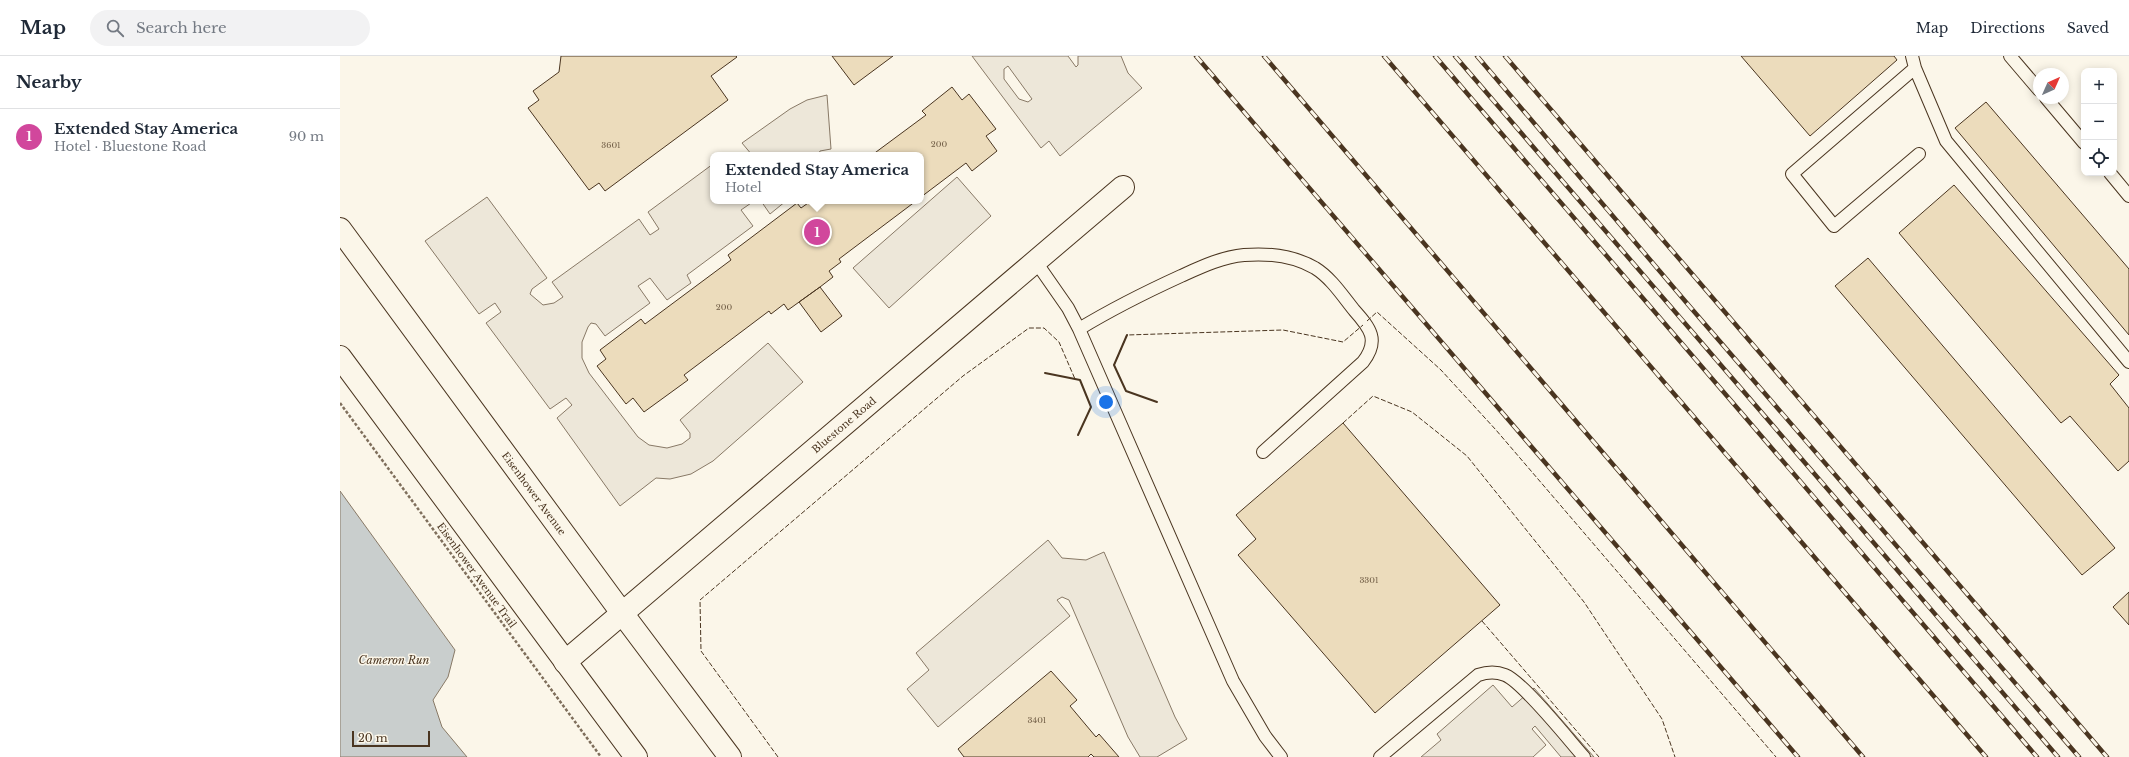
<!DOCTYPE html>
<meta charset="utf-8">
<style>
:root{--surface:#fff;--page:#f2f2f3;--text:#1f2937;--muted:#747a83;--line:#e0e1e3;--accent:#c62828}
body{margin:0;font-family:"Libre Baskerville",serif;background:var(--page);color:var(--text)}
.controls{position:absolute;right:12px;top:12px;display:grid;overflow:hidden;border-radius:8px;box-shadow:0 2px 10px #0003}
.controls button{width:36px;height:36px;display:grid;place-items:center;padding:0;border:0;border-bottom:1px solid var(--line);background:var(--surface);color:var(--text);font:20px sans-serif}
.compass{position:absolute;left:1693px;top:12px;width:36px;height:36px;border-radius:50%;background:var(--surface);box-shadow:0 2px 10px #0003;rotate:45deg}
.scale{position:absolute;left:12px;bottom:10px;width:78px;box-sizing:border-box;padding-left:4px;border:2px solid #4a3520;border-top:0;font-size:11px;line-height:14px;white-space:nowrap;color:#4a3520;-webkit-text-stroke:3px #fbf6e9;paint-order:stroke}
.you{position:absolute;left:766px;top:346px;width:14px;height:14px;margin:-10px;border:3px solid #fff;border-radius:50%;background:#1a73e8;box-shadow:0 0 0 6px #1a73e833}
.badge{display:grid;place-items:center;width:26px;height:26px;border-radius:50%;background:var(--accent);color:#fff;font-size:13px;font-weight:700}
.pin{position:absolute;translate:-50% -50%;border:2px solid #fff;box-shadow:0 1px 4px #0006}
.popup{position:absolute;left:370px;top:96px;width:214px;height:52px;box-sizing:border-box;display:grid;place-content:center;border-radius:8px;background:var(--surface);filter:drop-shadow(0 1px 3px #0005);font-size:13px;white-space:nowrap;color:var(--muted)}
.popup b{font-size:15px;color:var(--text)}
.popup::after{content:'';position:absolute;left:50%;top:100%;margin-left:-8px;border:8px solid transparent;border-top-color:var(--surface)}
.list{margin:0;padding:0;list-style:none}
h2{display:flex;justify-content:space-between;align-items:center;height:52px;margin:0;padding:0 16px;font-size:17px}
h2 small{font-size:13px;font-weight:400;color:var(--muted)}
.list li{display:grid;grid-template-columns:26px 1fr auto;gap:12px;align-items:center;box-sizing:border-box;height:56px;padding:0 16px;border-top:1px solid var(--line)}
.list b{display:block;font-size:15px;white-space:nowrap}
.list p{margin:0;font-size:13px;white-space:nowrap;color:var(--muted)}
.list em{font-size:13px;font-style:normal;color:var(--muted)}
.icon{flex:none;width:22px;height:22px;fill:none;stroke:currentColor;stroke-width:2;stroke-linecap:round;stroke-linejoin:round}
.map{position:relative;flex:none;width:1789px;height:701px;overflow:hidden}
header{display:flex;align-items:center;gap:24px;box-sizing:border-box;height:56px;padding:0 20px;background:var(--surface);border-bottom:1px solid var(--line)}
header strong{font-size:19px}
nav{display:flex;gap:22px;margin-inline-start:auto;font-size:14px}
.search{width:280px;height:36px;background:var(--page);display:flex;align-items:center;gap:10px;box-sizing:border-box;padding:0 14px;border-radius:22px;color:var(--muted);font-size:15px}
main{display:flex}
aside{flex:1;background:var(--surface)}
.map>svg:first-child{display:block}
.parking{fill:#ede7d9;stroke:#887966;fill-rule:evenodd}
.water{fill:#c9cecd;stroke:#887966}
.building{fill:#ecdcbc;stroke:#4a3520}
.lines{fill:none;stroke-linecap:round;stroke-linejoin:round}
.lane-casing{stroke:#4a3520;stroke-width:14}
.street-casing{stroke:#4a3520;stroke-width:24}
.secondary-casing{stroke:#4a3520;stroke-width:24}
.path{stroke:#7f6f5c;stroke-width:2.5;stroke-dasharray:3 2;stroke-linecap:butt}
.lane{stroke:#fbf6e9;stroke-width:12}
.street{stroke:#fbf6e9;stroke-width:22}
.secondary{stroke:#fbf6e9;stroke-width:22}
.rail-casing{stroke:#4a3520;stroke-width:4.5}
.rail{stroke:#fbf6e9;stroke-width:3;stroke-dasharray:9;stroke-linecap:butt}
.fence{stroke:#4a3520;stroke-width:1;stroke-dasharray:5 2;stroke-linecap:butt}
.wall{stroke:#4a3520;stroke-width:2}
.labels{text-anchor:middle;stroke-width:3;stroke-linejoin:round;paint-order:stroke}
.number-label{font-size:8px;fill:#725f47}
.street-label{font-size:10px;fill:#4a3520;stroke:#fbf6e9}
.water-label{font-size:11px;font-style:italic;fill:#4a3520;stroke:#fbf6e9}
</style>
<header>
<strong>Map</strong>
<div class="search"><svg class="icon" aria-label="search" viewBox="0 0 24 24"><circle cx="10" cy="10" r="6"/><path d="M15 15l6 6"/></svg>Search here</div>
<nav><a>Map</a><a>Directions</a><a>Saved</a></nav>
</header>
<main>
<aside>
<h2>Nearby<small></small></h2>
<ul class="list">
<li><span class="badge" style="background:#d1479c">1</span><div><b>Extended Stay America</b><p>Hotel · Bluestone Road</p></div><em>90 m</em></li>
</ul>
</aside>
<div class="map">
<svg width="1789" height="701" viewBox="0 0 1789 701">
<rect width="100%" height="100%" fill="#fbf6e9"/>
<path class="parking" d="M632,0H728L736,11L738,9V0H781L788,17L802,32L720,100L709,85L701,92ZM668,10L692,43L688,46L679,43L664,23V13Z
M487,39L491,93L480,95L478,99H412L402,87L450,53L467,44Z
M373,108V145H414L401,154L413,170L347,219L351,227L327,244L310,222L298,230L310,247L265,280L256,268L251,267L248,271L242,286V302L249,317L298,381L309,389L327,392L342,388L350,382V377L340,364L428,287L463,326L373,405L351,418L330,423L316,422L280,450L217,362L232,349L226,342L210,353L146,267L161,256L155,247L139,258L85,185L147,141L207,222L192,233L190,238L203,249L214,247L223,241L212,226L299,163L310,179L319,173L308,156Z
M617,121L651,160L549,252L513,212Z
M421,145H446L430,158Z
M708,484L722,502L746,504L764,496L835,661L847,683L817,701H800L788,681L729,544L722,541L717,544L730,560L598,671L567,633L589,614L576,597Z
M1153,629L1172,651L1194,632L1254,701H1221L1195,670L1192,673L1206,689L1193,701H1081L1101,684L1097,678Z"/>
<path class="water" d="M0,435L115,594L108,621L93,644L102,671L127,701H0Z"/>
<path class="building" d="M221,0H396L397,1L371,20L388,44L265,135L259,127L249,134L188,52L199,44L193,35L219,16Z
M492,0H553L514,29Z
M1401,0H1554L1557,4L1470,80Z
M612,31L622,44L629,38L656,73L646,80L657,95L632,115L626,107L581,141V99H532L586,59L582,55Z
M1646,46L1789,213V279L1615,72Z
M1614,129L1779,319L1770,328L1789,352V405L1778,415L1730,360L1721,367L1559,177Z
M471,145H576L499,203L501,206L489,215L493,221L480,231L448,254L444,248L431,258L429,255L344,319L348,324L304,356L293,342L286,348L257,310L266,303L260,294L301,263L305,268L391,204L388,199L457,147L461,152Z
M1528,202L1775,492L1742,519L1495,230Z
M480,231L502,260L481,276L459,246Z
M1003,367L1160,549L1035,657L898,499L916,483L896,459Z
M1789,536V569L1773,551Z
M711,615L737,644L730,650L756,681L759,678L779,701H754L751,698L748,701H624L618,693Z"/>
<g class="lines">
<defs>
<path id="lane" d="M1572,0L1575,12L1452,118L1494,170L1579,98
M1670,0L1699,34
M1575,12L1606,85L1789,306
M1706,42L1744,87
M1770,117L1789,140
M696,206L728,252L739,273L893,625L925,680L941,701
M739,273C772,253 806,236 841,220C861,211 882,201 904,199C928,197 954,200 975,212C991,222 1002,239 1014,254C1030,272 1040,284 1023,306L923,396
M1040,701L1138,619C1147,616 1155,615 1165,619C1183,626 1228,683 1244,701"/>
<g id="street">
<path id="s1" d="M225,606L783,131"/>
</g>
<g id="secondary">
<path id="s2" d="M0,173L282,557L390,701"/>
<path d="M0,301L296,701"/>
</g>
</defs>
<use href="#lane" class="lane-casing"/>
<use href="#street" class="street-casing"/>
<use href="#secondary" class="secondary-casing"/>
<path class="path" d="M0,347L261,701"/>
<use href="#lane" class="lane"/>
<use href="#street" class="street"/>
<use href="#secondary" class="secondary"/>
<defs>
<path id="rail" d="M856,0L1458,701
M924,0L1523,701
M1044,0L1646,701
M1095,0L1697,701
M1115,0L1718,701
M1137,0L1351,252L1739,701
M1165,0L1767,701"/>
</defs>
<use href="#rail" class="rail-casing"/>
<use href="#rail" class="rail"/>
<path class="fence" d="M1027,265L1037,256L1101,314L1156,374L1436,701
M774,309L787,279L943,274L1003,286L1023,269
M1003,367L1033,340L1072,356L1127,400L1244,546L1322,663L1335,701
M1142,565L1259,701
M438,701L361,595L360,544L623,320L689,272H704L719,286L735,323"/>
<path class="wall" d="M787,279L774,309L786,335L817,346
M705,317L740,324L751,351L738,379"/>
</g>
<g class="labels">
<g class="number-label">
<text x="599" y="91">200</text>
<text x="271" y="92">3601</text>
<text x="384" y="254">200</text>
<text x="1029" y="527">3301</text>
<text x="697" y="667">3401</text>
</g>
<g class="street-label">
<text dy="4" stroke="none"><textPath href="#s1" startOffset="366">Bluestone Road</textPath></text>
<text dy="4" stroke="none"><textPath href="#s2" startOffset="328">Eisenhower Avenue</textPath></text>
<text transform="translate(137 519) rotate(54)" y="4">Eisenhower Avenue Trail</text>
</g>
<g class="water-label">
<text x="54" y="608">Cameron Run</text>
</g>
</g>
</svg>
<div class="controls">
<button>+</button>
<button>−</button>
<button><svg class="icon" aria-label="locate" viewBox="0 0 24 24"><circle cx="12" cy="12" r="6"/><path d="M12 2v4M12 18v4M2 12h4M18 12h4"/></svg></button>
</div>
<svg class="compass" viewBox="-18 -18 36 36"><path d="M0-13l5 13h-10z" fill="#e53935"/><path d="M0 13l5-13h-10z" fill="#747a83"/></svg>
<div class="scale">20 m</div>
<div class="you"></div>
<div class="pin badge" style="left:477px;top:176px;background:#d1479c">1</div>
<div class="popup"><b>Extended Stay America</b>Hotel</div>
</div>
</main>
